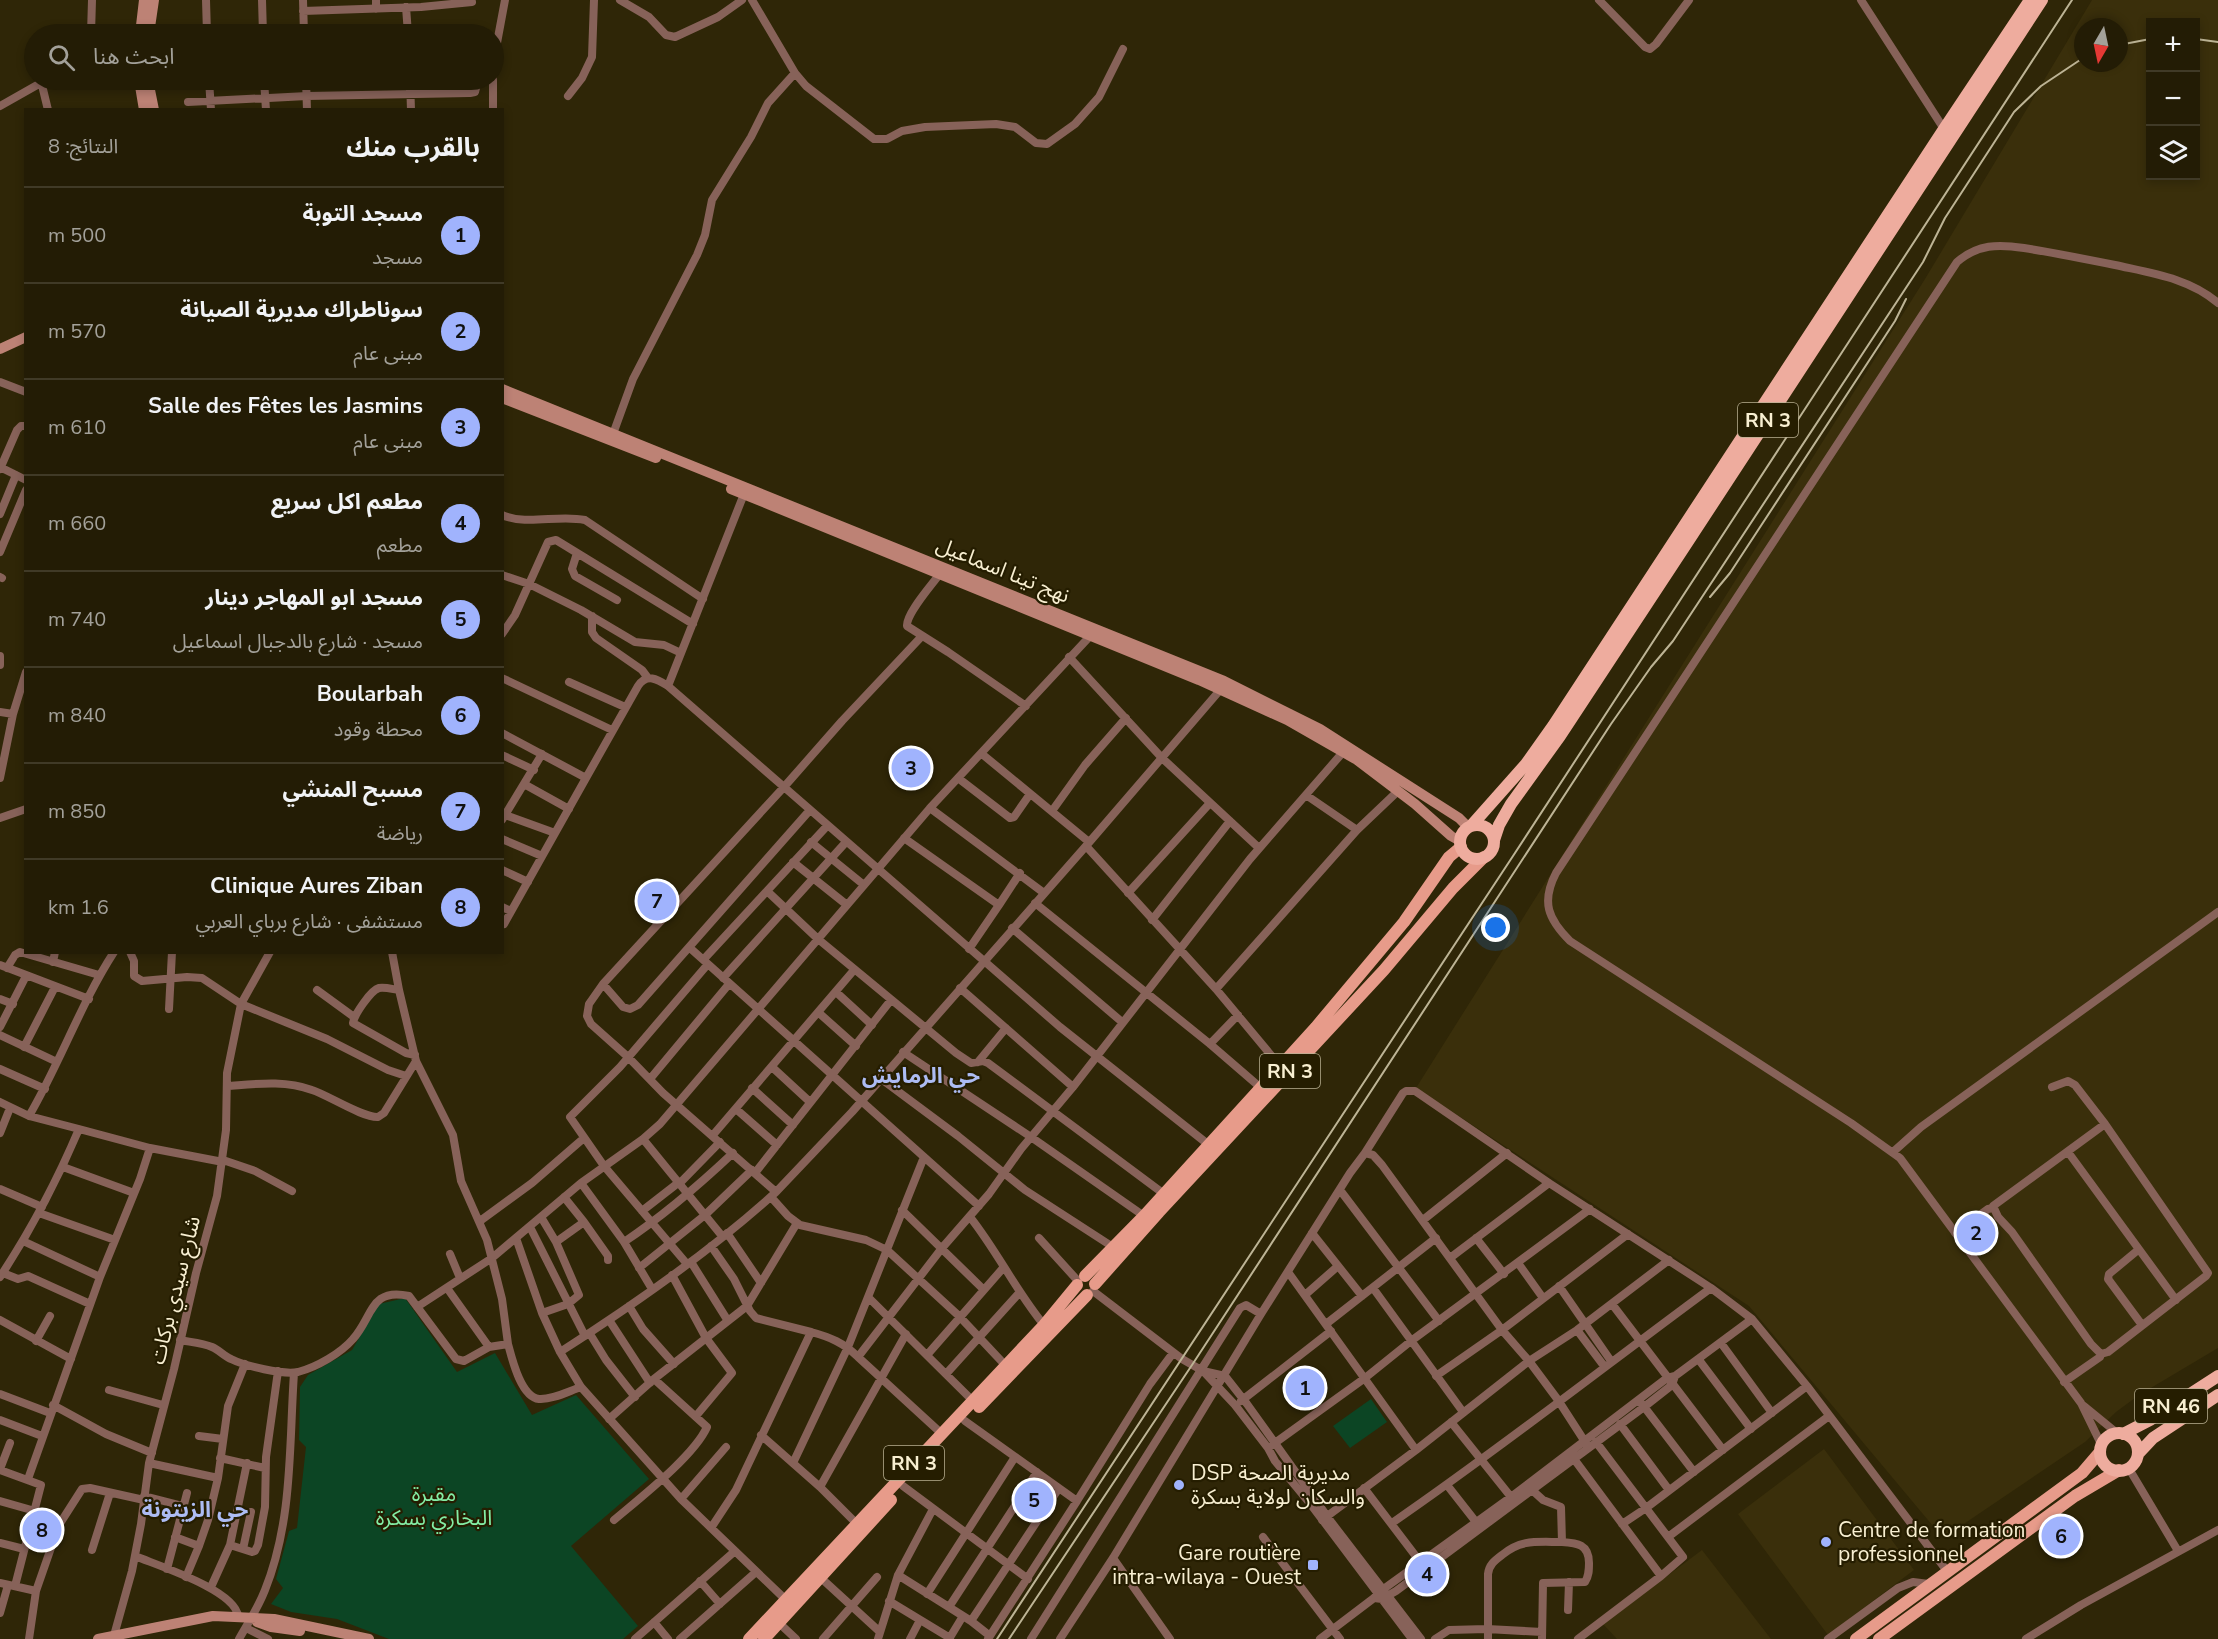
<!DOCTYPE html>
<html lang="ar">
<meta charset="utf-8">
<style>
:root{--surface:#231c05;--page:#2b250f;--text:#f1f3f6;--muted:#a3a19a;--line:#403a27;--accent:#a0b3fd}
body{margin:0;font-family:"Nunito Sans","Noto Sans Arabic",sans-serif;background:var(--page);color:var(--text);direction:rtl}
.controls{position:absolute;right:18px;top:18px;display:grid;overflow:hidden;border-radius:0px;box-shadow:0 3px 9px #0003}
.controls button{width:54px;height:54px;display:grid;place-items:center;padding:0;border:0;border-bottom:2px solid var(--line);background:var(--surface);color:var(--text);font:30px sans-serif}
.compass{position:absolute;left:2074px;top:18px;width:54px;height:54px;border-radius:50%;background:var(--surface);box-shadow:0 3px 9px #0003;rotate:189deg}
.you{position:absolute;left:1496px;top:928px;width:21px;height:21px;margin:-15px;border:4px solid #fff;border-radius:50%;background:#1a73e8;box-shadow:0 0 0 9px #1a73e833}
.badge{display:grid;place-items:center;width:39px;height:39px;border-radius:50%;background:var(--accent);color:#111;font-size:20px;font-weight:700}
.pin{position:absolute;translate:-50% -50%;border:3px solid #fff;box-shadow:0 2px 6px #0006}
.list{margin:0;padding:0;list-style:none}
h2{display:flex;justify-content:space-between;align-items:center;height:78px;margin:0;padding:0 24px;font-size:26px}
h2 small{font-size:20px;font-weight:400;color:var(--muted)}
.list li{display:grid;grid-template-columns:39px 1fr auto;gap:18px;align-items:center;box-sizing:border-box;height:96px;padding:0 24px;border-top:2px solid var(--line)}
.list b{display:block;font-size:22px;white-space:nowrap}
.list p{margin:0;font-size:20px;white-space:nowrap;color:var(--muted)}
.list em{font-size:20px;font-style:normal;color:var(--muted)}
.icon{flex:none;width:33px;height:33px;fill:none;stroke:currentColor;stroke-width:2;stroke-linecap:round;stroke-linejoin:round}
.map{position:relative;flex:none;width:2218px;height:1639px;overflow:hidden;direction:ltr}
.search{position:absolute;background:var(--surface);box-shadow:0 3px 9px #0003;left:24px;top:24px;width:480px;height:66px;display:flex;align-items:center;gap:15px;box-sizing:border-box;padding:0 21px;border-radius:33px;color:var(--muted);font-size:22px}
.panel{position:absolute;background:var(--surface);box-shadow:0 3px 9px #0003;left:24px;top:108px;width:480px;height:846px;border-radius:0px;direction:rtl}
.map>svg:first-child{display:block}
.built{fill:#3a2f0b;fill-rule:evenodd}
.green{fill:#0c4524}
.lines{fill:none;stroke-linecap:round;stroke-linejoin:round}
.minor{stroke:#876259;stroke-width:8}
.secondary{stroke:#bd8275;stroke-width:10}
.primary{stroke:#e79b8a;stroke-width:12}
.trunk{stroke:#eeac9e;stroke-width:12}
.rail{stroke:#bdb495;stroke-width:2}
.poi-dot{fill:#a0b3fd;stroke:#251d00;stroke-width:2}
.labels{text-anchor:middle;stroke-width:4.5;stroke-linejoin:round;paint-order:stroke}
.shield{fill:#251d00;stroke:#b9b092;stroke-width:1.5}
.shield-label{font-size:20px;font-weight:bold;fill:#f8efd1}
.street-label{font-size:21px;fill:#f8efd1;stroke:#251d00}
.poi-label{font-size:21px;fill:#f8efd1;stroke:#251d00;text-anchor:start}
.park-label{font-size:21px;fill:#83eea5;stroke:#251d00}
.neighbourhood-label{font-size:22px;font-weight:bold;fill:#adbcf3;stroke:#251d00}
</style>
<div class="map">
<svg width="2218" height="1639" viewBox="0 0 2218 1639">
<rect width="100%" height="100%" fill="#2f2607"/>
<path class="built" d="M2092,0H2218V1348L2139,1395L2116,1412L2085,1442L1943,1538L1749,1306L1416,1088L1925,279ZM2150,22H2196V176H2150ZM2083,27H2119V63H2083Z
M1824,1449L1914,1570L1828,1635L1738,1514Z
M1702,1550L1771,1639H1617L1603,1624Z"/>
<path class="green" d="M405,1298L457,1372L495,1353L532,1415L576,1395L649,1479L571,1546L638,1626L623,1639H389L337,1619L291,1612L271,1604L283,1588L276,1579L289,1531L297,1528L306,1447L299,1440L300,1387L308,1375L352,1350L379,1304Z
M1371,1399L1387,1422L1350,1448L1333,1426Z"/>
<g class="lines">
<path class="minor" d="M206,0L207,34
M262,0L263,34
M303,0L304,34
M376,0V9
M620,0L649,17L666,35L675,37L718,17L742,0
M752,0L795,73L806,86L874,139H887L902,131L925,127L996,124L1015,127L1036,143L1047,144L1075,124L1099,97L1123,49
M1599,0L1645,47L1650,49L1656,44L1689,0
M1861,0L1944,129
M406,7L408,34
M303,11L421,7L472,2
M91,34L92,0
M494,59L505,0
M209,80L211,110
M264,80L266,110
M306,80L307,110
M410,80L411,110
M493,80V110
M41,81L48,110
M568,96L582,78L592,57L594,0
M188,102L307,96L470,93L475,92L478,80
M0,106L46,80
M0,382L26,392
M613,434L633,379L697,255L705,235L712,200L751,137L768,103L795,73
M0,467L26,480
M0,469L17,430L21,426H26
M0,514L16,475
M502,515C528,526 558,514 585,520L703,599
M0,552L26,490
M577,553L572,569L575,576L617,600
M941,572C933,584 906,613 907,626L948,652L1026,706
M502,575L529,584L581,610L635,642L664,645L681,653
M0,577L2,578
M592,616V632L596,638L642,670L648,678
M502,634L515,615L548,542L556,540L693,624
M0,656V665
M1069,657L1162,758L1259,848
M502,678L612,730
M569,682L625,707
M668,686L744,494
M0,712L13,714
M502,733L586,778L638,686C647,673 657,679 668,686L784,787L842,721L922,636
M982,754L1089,842
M502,755L534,770
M0,778L13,714L26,672
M958,778L1010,818L1014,817L1030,794
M524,784L569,809
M930,808L1044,893
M810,810L638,1005L630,1009L623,1007L603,984L784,787L1060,1027L1209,1145
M1052,811L1085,765L1126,718
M505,815L555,833
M0,818L26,809
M502,820L542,754
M1357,830L1398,791
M904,838L999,905L1020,873
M502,839L542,856
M811,842L864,885
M1086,846L1216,989L1280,1066
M793,862L847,905
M502,870L528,882
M767,891L818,939L956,1053L971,1063L983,1061L988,1063L1164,1194
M1128,893L1210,803
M1035,903L1210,1044L1261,1088
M502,907L511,911
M1152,920L1230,821
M504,924L586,778
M1012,928L1122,1022
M690,948L979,1206
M969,949L999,905
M130,952L134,961V976L142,981L187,977L202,978L241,1004L327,1039L388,1070L406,1076
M392,952L399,990L416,1061L453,1135L461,1181L487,1240L502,1299L508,1344
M704,959L827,826
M53,962L55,952
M0,965L89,999
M7,968L15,955L20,952L99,975
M723,978L846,842
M960,988L1073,1087
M1216,989L1357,830L1306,795
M317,990L354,1017
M399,990C392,989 385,987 379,988C371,990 354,1015 353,1023L406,1053L415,1055
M836,992L872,1025
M0,999L13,1004
M169,1009L172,952
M819,1013L856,1046
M0,1027L26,976
M0,1035L57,1062
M1210,1044L1238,1015
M24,1047L55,987
M903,1052L1031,1137L1144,1216
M978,1062L1006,1028
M772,1067L810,1102
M0,1069L45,1089
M880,1078L958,1136L1025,1190L1113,1247
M650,1079L729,984
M227,1086C256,1084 284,1080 312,1090C328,1095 363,1118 378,1117L384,1113L416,1061
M2052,1087L2068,1081L2075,1085L2105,1124L2208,1273L2206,1276L2108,1352L2101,1354L2100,1357L2064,1382
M752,1088L793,1125
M0,1102L29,1116L79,1129C57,1181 31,1230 0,1277
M736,1109L777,1145
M29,1116C60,1063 81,1003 114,952
M79,1129L150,1148L223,1162
M0,1133L10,1108
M713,1135L854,970
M643,1139L722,1236
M1893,1152L1921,1127L2218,912
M2068,1152L2176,1300
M1365,1153L1403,1093L1406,1091H1415L1549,1183L1711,1288L1752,1319L1807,1386L1947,1571
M223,1160L255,1171L292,1191
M63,1167L134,1193
M755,1173L891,1000
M581,1183L624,1242L652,1289
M679,1184L720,1142
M0,1189L42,1207
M1340,1190L1439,1321
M776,1192L852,1112L1086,846L1221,689
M771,1197L788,1216L800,1225L866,1240L887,1250L959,1316L1006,1366
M902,1210L983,1289
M642,1211L678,1183
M39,1213L115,1240
M541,1217L556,1242L579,1295L568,1304L542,1313
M970,1217C997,1251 1016,1291 1044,1325
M1423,1220L1507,1153
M480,1221L532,1183L584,1138
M584,1222L608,1256V1260
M530,1227L585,1336
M727,1233L761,1283
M1312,1233L1362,1296
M1955,1233L1988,1209L1993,1208
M516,1238L542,1313L560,1352L581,1387L681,1499L735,1551L635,1639
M1039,1238L1078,1281
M1476,1238L1504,1274
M23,1241L100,1277
M556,1242L584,1222L564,1197
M624,1242C663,1216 698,1186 733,1153
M711,1246L734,1279L750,1311L756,1318L811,1332
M2138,1250L2109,1274L2108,1279L2142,1325
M450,1254L460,1278
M1450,1258L1549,1183
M691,1262L728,1321
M1518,1263L1543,1298
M687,1264L604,1166L570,1117L620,1067L708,964
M639,1268L705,1215L752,1170
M1288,1272L1416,1450
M3,1273L18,1279L28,1276L90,1304
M672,1275L706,1338L732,1373L696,1416
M1559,1286L1611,1361
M447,1288L489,1347
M1373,1288L1463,1412
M1093,1291L1182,1359L1203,1371L1225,1376L1247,1404L1332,1523L1421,1639
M1305,1295L1338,1266
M869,1298L973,1401
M1612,1304L1723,1450
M629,1306L643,1329L674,1364
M417,1307L492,1258L581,1183L643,1139L660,1124L930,808L1092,634
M0,1320L71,1359
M609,1320L650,1383
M1326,1324L1436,1238
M1577,1330L1604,1366
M590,1334L606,1360L635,1397
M180,1340C190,1342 203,1343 212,1347C219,1350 224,1356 231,1359C245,1366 283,1375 298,1372C317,1367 341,1353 353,1339C373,1317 370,1287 409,1296L456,1359L464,1361L489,1347L508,1344C512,1359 521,1397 539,1399C552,1400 569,1391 581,1387
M36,1341L50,1316
M1721,1343L1772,1413
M560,1352C635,1304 710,1252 776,1192L663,1093L628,1057L591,1024L587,1016L589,1004L603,984
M2101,1354L2091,1344L2012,1232L1998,1217L1993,1206L2105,1124
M927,1355L1004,1267
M1699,1360L1751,1429
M1204,1372L1235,1405L1268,1448L1275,1461L1312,1506L1412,1639
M946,1374L1020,1292
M1436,1376L1502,1330L1628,1234
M654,1379L747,1306L797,1223
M109,1390L163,1405
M0,1394L50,1413
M1241,1401L1331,1331
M1642,1404L1694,1472
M53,1405L106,1434L152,1453
M2084,1406L2117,1433
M609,1419L654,1379L707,1427C694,1456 640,1498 614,1520
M0,1420L42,1436
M965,1421L1077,1501L988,1639
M1451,1422L1511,1497
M1620,1424L1669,1490
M942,1434L858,1357L942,1248L989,1194L1021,1149L1073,1087L1250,859L1344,751
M761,1435L820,1487L857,1524
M199,1436L223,1439
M2101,1444L2081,1403L1900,1158L1851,1123L1570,941C1548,919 1541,902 1556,873L1957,262C1978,244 1998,244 2024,248C2055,253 2085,259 2115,265C2151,273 2189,278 2218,303
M1268,1448L1365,1378L1411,1341L1590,1209
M220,1458L265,1468
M1574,1459L1661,1576
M149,1463L218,1478
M793,1463L848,1347L924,1157
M2128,1467L2178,1551
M0,1469L10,1443
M0,1470L41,1485L15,1586
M28,1479L100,1277L140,1179L150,1148
M1447,1485L1476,1522
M903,1486L1028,1579
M820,1487L906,1334
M1364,1488L1421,1563
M1532,1490L1543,1500L1561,1507L1562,1542C1577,1543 1589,1544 1589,1563C1589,1570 1589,1576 1585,1582L1543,1583L1542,1639
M144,1496L183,1506
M681,1499L726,1447
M0,1501L35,1511
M1077,1501L1150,1384L1173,1353
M1322,1520L1416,1450L1529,1361L1577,1330L1669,1260
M1392,1523C1501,1448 1605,1366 1711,1288
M1622,1524L1646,1508L1807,1386
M711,1528L736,1490L811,1332C830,1337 844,1343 858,1357
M175,1537L199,1546
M1263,1537L1340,1639
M1668,1537L1829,1416
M0,1543L24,1549
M230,1545L252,1552L255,1551L258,1545L265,1507L266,1457L278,1371
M243,1549L251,1512
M92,1550L110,1493
M735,1551L786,1600
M135,1556C159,1566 235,1590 238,1616
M1113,1558L1170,1639
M167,1569L187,1493
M898,1575L971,1621L990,1636
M186,1577L199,1546L208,1520L218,1478L228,1406L245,1364
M821,1578L880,1632
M700,1581L720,1604
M0,1583L36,1591
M211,1587L230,1545L247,1463
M927,1594L1015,1457
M1374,1598L1382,1599L1396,1591L1644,1407L1672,1385L1675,1376
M889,1601L950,1638
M949,1607L1037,1472
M1568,1610L1569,1582
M0,1613L8,1585
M971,1621L1059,1488
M654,1622L668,1639
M779,1623L796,1639
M246,1628L268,1639
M29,1639L36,1591L59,1525L82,1489L90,1488L144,1500
M113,1639L132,1571L141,1524L149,1463L174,1369L196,1273L217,1196L226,1130L227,1073L241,1004L270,952
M239,1639C248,1623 258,1608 265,1590C293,1520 289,1446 294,1373
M680,1639L756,1572
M823,1639L877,1577
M878,1639L898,1575L933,1509
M910,1639L920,1620
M949,1639L963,1616
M1031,1639L1240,1308L1246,1305L1261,1314
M1060,1639L1113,1558L1261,1314L1350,1173L1365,1153L1373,1155L1382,1165L1502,1330L1529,1361L1558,1400L1589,1448
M1320,1639L1374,1598L1378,1593L1511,1497L1667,1378L1675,1376L1752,1319
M1435,1639L1449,1630L1487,1629L1542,1632
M1488,1639V1574C1489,1565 1494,1561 1502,1555C1521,1539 1537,1542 1562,1542
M1578,1639L1661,1576L1683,1557L1596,1442
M1828,1639L1898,1588L1913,1582L1929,1584
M2026,1639L2081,1605L2218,1530"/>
<path class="secondary" d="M140,34L144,0
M149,34L154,0
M139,80L144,110
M148,80L154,110
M0,349L26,337
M502,389L1224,681L1320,729L1459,818L1468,827
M502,398L656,458
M731,489L1199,680L1287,720L1357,760L1415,804L1451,836L1460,841
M257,1622L271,1627L300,1631
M98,1639L213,1616L274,1619L369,1639"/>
<path class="primary" d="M1085,1276L1144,1216L1316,1027L1404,922L1449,857L1461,847
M1095,1284L1159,1212L1384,970L1453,888L1484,857
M979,1407L1087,1295
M749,1639L1044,1325L1077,1285
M764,1639L891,1500
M1856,1639L2082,1473L2100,1452
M1879,1639L2075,1496L2119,1470"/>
<path class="trunk" d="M1460 842a17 17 0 1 1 34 0a17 17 0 1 1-34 0Z
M1471,826L1526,764L1553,726L1944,129L2030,0
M1494,840L1499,825L1511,804L1560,736L1685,546L2042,0
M2100 1452a19 19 0 1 1 38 0a19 19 0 1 1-38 0Z
M2123,1434L2150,1420L2218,1376
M2138,1454L2153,1438L2218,1395"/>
<path class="rail" d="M2196,39L2218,42
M2119,45L2150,39
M1710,597L1730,573L1895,321L1906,299
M997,1639L1513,856L2072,0
M1009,1639L1192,1365L1611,724L1651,667L1673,641L1923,262L1945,218L2014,112L2041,86L2083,58"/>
</g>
<g class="poi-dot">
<circle cx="1179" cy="1485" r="6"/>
<circle cx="1826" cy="1542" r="6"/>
<rect x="1307" y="1559" width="12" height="12" rx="3"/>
</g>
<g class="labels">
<g class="shield">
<rect x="1738" y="403" width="60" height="34" rx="4.5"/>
<rect x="1260" y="1054" width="60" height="34" rx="4.5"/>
<rect x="2135" y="1389" width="72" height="34" rx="4.5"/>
<rect x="884" y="1446" width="60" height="34" rx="4.5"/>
</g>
<g class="shield-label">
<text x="1768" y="427">RN 3</text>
<text x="1290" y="1078">RN 3</text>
<text x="2171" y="1413">RN 46</text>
<text x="914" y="1470">RN 3</text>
</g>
<g class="street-label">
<text transform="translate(1003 570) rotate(22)" y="7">نهج تينا اسماعيل</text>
<text transform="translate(175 1290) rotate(-76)" y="7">شارع سيدي بركات</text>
</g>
<g class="poi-label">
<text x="1191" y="1480">DSP مديرية الصحة<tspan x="1191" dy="24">والسكان لولاية بسكرة</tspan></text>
<text x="1838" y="1537">Centre de formation<tspan x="1838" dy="24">professionnel</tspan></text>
<text x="1301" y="1560" text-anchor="end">Gare routière<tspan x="1301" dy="24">intra-wilaya - Ouest</tspan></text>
</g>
<g class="park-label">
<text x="434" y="1501">مقبرة<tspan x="434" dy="24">البخاري بسكرة</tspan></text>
</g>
<g class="neighbourhood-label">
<text x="921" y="1083">حي الرمايش</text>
<text x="195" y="1517">حي الزيتونة</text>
</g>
</g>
</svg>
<div class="controls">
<button>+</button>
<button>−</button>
<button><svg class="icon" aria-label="layers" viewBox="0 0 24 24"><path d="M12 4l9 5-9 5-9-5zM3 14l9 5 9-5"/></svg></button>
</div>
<svg class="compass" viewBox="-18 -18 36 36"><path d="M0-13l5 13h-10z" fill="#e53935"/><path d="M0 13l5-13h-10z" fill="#a3a19a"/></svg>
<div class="you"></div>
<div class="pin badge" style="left:1305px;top:1388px">1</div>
<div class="pin badge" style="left:1976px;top:1233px">2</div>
<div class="pin badge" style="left:911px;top:768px">3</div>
<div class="pin badge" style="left:1427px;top:1574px">4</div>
<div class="pin badge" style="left:1034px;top:1500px">5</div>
<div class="pin badge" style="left:2061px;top:1536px">6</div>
<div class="pin badge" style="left:657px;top:901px">7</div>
<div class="pin badge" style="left:42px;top:1530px">8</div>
<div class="search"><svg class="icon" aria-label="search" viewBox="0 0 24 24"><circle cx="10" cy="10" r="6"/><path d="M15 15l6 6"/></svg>ابحث هنا</div>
<section class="panel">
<h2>بالقرب منك<small>النتائج: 8</small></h2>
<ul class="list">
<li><span class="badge">1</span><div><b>مسجد التوبة</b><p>مسجد</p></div><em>500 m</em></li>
<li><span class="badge">2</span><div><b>سوناطراك مديرية الصيانة</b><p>مبنى عام</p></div><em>570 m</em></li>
<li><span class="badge">3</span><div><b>Salle des Fêtes les Jasmins</b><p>مبنى عام</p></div><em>610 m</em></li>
<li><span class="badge">4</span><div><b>مطعم اكل سريع</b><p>مطعم</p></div><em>660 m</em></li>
<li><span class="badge">5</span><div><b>مسجد ابو المهاجر دينار</b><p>مسجد · شارع بالدجبال اسماعيل</p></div><em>740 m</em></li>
<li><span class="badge">6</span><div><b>Boularbah</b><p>محطة وقود</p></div><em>840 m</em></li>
<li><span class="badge">7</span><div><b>مسبح المنشي</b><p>رياضة</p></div><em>850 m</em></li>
<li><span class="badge">8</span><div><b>Clinique Aures Ziban</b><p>مستشفى · شارع برباي العربي</p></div><em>1.6 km</em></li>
</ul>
</section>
</div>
